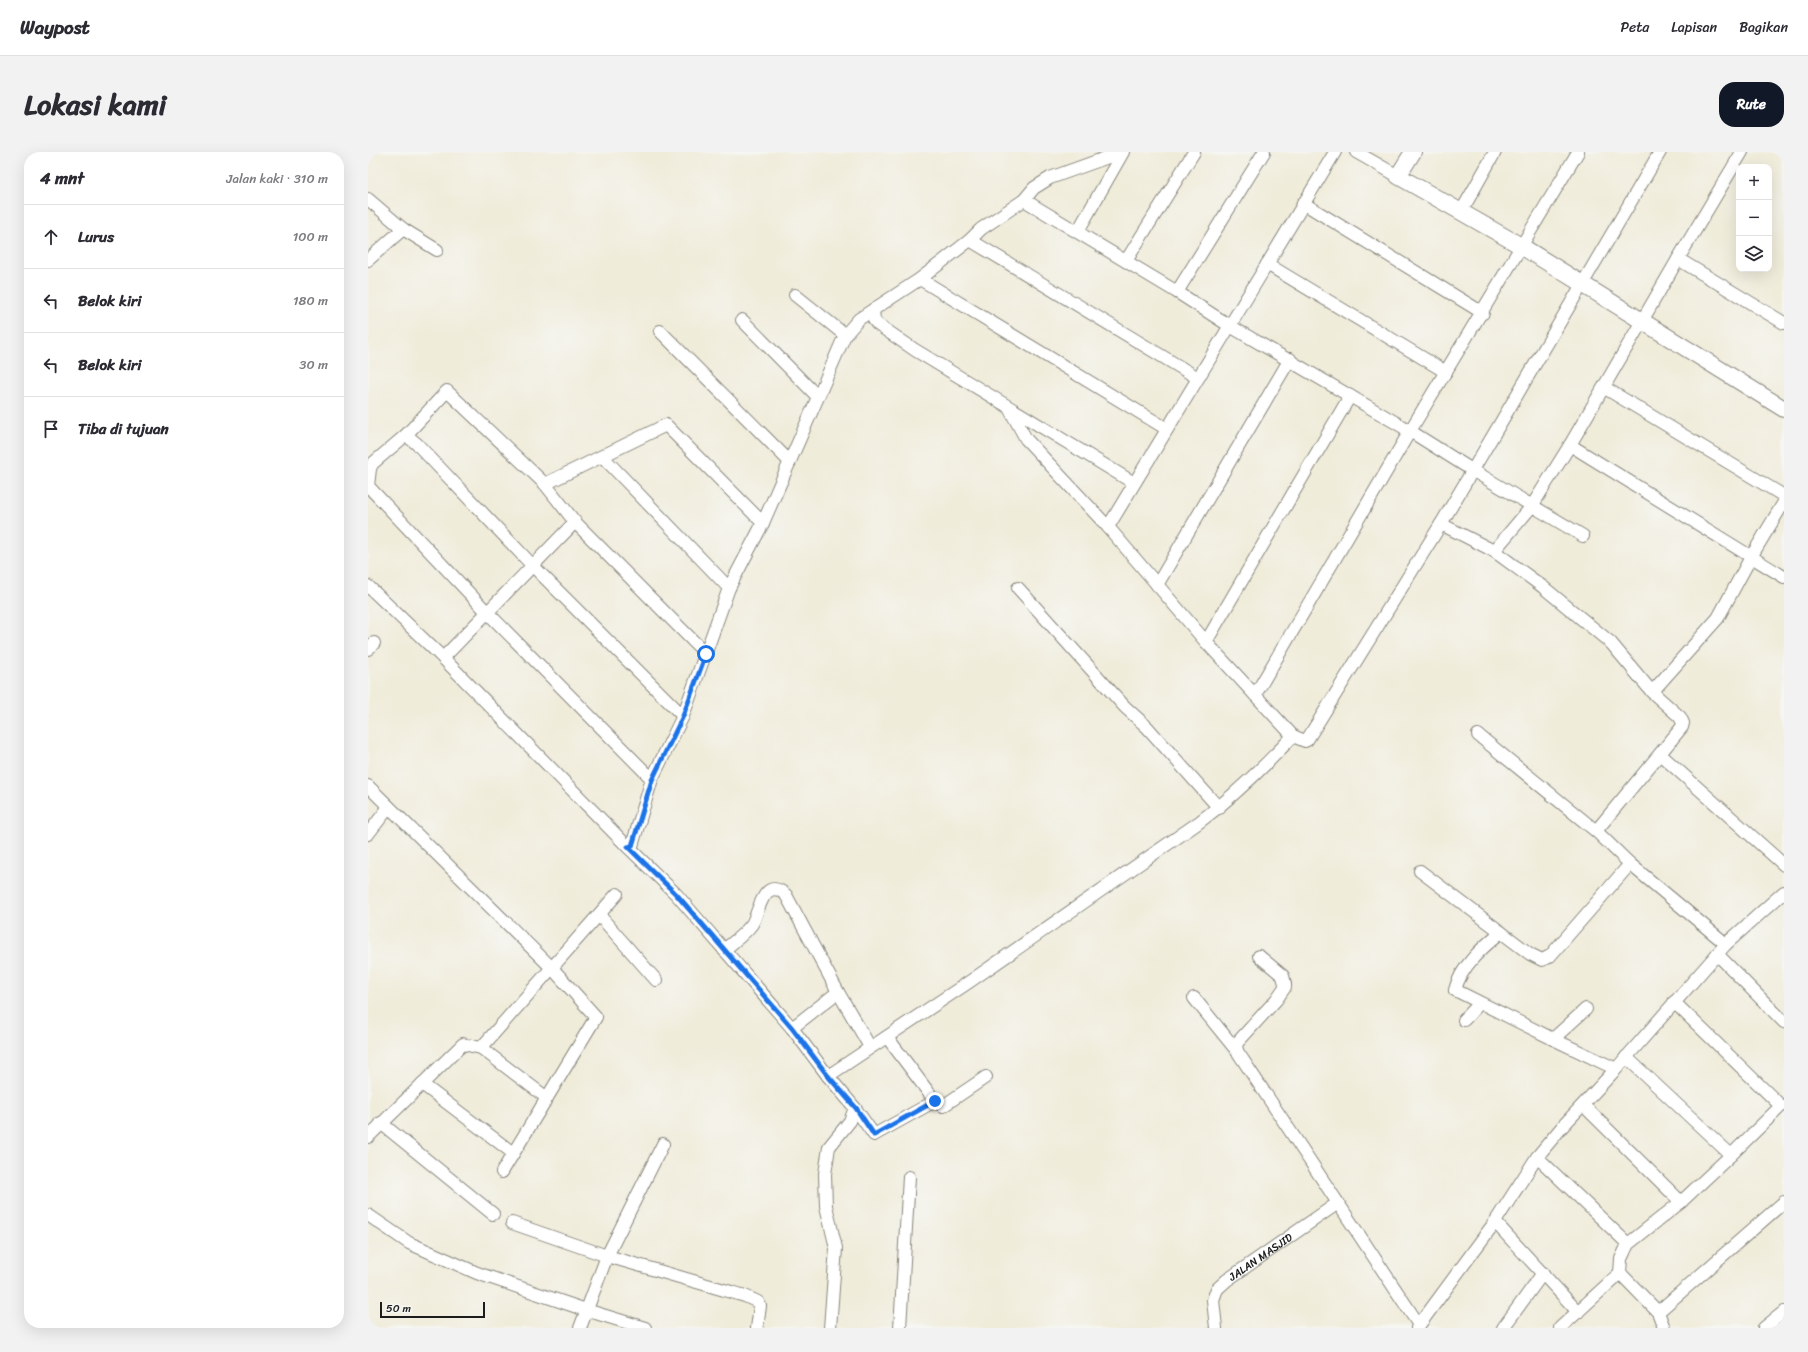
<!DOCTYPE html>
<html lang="id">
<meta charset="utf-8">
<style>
:root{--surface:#fff;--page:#f2f2f3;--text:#2b2b33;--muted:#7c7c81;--line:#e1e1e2;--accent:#111827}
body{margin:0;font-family:Sriracha,sans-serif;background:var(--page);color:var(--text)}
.controls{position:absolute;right:12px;top:12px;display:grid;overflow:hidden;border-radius:8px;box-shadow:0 4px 16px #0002}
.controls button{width:36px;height:36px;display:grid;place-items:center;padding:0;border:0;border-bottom:1px solid var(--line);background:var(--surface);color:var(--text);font:20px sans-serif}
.scale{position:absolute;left:12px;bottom:10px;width:105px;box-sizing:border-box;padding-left:4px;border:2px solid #1c1c1c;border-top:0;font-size:11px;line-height:14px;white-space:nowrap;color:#1c1c1c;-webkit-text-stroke:3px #f6f6f2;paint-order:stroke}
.stop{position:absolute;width:12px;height:12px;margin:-9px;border:3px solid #1a73e8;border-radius:50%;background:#fff}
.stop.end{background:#1a73e8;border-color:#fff;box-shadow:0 1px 4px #0008}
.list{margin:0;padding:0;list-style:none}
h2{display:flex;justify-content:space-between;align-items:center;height:52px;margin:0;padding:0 16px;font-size:17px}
h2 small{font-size:13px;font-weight:400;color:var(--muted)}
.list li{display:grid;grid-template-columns:26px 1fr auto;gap:12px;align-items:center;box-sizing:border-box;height:64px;padding:0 16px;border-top:1px solid var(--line)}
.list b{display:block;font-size:15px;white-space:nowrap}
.list em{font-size:13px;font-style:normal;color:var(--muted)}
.icon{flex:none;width:22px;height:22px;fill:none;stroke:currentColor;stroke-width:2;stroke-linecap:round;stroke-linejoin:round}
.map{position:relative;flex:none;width:1416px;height:1176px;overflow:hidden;border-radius:16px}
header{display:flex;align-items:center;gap:24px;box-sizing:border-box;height:56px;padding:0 20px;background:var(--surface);border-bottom:1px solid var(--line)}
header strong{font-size:19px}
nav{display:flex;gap:22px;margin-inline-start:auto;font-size:14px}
.intro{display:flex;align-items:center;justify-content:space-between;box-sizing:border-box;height:96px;padding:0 24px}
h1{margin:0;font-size:28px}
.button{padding:10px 18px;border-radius:16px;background:var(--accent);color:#fff;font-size:14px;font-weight:700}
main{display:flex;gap:24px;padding:0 24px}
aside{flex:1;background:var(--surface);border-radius:16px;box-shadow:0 4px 16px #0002}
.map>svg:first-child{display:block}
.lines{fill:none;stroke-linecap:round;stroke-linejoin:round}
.street-casing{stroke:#86847b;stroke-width:14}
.secondary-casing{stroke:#86847b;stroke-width:18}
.street{stroke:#fff;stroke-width:12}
.secondary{stroke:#fff;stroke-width:16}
.route{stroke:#1a73e8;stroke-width:5}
.labels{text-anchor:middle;stroke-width:3;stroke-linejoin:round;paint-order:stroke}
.street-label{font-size:11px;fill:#1c1c1c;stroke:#f6f6f2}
</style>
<header>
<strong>Waypost</strong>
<nav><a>Peta</a><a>Lapisan</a><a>Bagikan</a></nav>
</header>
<div class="intro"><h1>Lokasi kami</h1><a class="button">Rute</a></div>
<main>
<aside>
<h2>4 mnt<small>Jalan kaki · 310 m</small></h2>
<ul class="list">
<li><svg class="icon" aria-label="ahead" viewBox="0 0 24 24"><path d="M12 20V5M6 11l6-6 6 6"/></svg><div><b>Lurus</b></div><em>100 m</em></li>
<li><svg class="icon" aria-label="left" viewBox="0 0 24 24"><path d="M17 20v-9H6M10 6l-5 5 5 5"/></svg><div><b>Belok kiri</b></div><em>180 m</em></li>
<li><svg class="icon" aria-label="left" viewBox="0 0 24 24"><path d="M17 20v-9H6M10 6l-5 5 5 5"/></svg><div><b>Belok kiri</b></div><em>30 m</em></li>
<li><svg class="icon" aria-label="arrive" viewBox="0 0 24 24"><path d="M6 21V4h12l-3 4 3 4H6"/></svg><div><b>Tiba di tujuan</b></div></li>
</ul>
</aside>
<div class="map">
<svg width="1416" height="1176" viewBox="0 0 1416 1176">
<rect width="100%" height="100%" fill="#f6f6f2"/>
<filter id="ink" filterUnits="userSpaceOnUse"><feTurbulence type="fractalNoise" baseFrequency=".025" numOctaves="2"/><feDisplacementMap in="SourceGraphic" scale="8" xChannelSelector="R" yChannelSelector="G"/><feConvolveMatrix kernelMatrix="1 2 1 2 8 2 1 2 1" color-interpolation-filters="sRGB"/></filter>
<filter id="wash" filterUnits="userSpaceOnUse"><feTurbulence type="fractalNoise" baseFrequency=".012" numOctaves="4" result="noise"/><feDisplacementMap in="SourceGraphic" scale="16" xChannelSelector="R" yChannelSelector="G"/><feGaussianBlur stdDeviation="0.9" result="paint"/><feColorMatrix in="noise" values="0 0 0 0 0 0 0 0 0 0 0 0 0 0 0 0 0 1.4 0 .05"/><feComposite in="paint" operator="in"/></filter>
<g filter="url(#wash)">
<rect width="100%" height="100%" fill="#f0ecda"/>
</g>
<g filter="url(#ink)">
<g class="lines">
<defs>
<g id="street">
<path d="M988,0L1030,24"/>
<path d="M0,47L35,77L69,98"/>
<path d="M656,48L809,140L862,174L1042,279L1104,318L1215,384"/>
<path d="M935,51L1115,161"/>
<path d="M1093,60L1127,0"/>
<path d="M710,79L755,0"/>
<path d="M602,88L830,226"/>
<path d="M1310,107L1416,171"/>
<path d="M0,108L35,77"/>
<path d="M758,109L826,0"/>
<path d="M899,112L1078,220"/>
<path d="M552,127L799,277"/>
<path d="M809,140L896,0"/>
<path d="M427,143L477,183"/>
<path d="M505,158L506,168L509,172L547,198L766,331"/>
<path d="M374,168L450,245"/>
<path d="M292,179L422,310"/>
<path d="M1237,236L1416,344"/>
<path d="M641,256L658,287L740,375L838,490L925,584L937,589L939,588L1073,372L1292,0"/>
<path d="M38,283L49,292L164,413L315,564"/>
<path d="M1202,293L1416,425"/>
<path d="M235,305L361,436"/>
<path d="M177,332L298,273L395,371"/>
<path d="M1073,372L1126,399L1175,435L1243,491L1284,540L1312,565L1315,571L1314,575L1228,679"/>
<path d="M740,375L967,0"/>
<path d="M1126,399L1164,354L1202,293L1310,107L1374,0"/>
<path d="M789,433L922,207"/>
<path d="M0,434L75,506L260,695L308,742L424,876L460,924L487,956L506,983L567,949L519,885"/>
<path d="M650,436L757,555L779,575L851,656"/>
<path d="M838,490L982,244"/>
<path d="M0,497L6,491"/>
<path d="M75,506L207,370"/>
<path d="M1284,540L1350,466L1383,405L1416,350"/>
<path d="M887,543L1042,279L1210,0"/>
<path d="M1110,583L1228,679L1262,712L1358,792"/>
<path d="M1293,603L1416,713"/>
<path d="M284,627L118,459L0,334L2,317L4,312L38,283L79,239L177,332L207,370L338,502"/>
<path d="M0,634L184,816L228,865L134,1020"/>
<path d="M0,682L21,655"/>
<path d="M260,695L264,694L284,627L315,564L361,436L395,371L477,183L491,167L552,127L602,88L613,77L656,48L666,36L682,26L754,0"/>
<path d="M1052,719L1162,802L1174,808L1182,804L1262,712"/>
<path d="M231,763L288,828"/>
<path d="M1133,780C1115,795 1093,814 1087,838L1185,887L1248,917"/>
<path d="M356,798C365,790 377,782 384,772C391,761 395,723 418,743L470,840"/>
<path d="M1349,802L1416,870"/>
<path d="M891,804L915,824L917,832V835L908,848L868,892L869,899L1051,1173"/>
<path d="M826,846L869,899"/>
<path d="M1096,868L1112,851"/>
<path d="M424,876L470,840L502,895"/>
<path d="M1185,887L1218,857"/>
<path d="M113,896L179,946"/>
<path d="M1258,905L1363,1003"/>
<path d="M460,924L601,830L830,671C865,645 896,615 925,584"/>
<path d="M54,932L145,1001"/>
<path d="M567,949L575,954L618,925"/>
<path d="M1215,953L1313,1050"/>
<path d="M13,971L125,1062"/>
<path d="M0,985L95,892L113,896L249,742"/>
<path d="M1169,1005L1260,1092"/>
<path d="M0,1063L41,1091L109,1121L218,1158L277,1176"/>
<path d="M1127,1070L1210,1160"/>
<path d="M144,1071L239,1104L377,1144L390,1150L392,1154L389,1176"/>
<path d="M1290,1160L1416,1050"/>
<path d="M212,1176L239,1104L295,992"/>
<path d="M462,1176L468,1096L458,1054L457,1022L461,995L482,969L487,956"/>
<path d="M532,1176L541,1025"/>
<path id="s1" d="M848,1176L845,1148L849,1137L859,1128L970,1051"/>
<path d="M1049,1176L1127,1070L1169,1005L1194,975L1248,917L1358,792L1416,740"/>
<path d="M1135,1176L1175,1121"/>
<path d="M1192,1176L1252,1121"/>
<path d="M1296,1176L1290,1160L1252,1121L1253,1107L1260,1092L1313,1050L1363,1003L1413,954L1306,850"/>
<path d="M1396,1176L1416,1160"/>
</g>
<path id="secondary" d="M1045,0L1030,24L1153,94L1416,257"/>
</defs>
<use href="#street" class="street-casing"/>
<use href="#secondary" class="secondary-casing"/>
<use href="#street" class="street"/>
<use href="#secondary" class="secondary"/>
</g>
</g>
<g class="lines" filter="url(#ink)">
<path class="route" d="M338,502L315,564L284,628L264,694L260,695L308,742L424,876L460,924L488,956L506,983L567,949"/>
</g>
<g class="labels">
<g class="street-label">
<text dy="4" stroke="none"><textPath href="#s1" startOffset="94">JALAN MASJID</textPath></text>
</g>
</g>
</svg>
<div class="controls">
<button>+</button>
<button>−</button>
<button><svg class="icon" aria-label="layers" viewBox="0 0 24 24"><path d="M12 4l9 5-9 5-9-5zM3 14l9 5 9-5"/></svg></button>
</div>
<div class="scale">50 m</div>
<div class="stop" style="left:338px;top:502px"></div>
<div class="stop end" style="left:567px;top:949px"></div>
</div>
</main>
